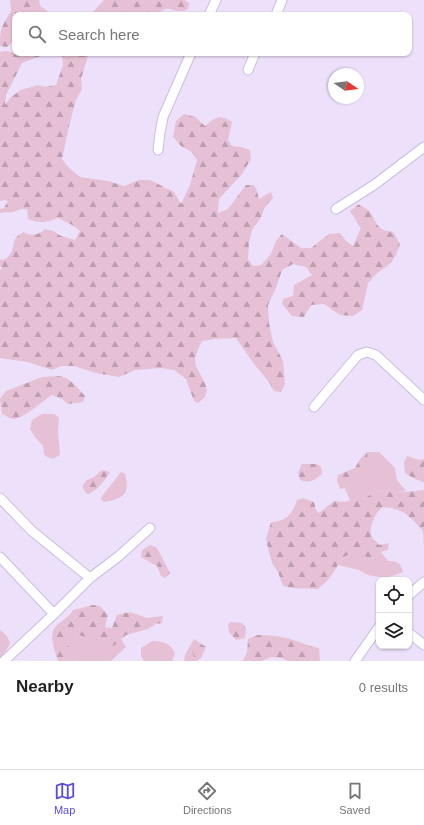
<!DOCTYPE html>
<style>
:root{--surface:#fff;--page:#f6f6f6;--text:#222;--muted:#767676;--line:#e0e0e0;--accent:#5b4cde}
body{margin:0;font-family:Helvetica,sans-serif;background:var(--page);color:var(--text)}
.controls{position:absolute;right:12px;bottom:12px;display:grid;overflow:hidden;border-radius:8px;box-shadow:0 1px 3px #0004}
.controls button{width:36px;height:36px;display:grid;place-items:center;padding:0;border:0;border-bottom:1px solid var(--line);background:var(--surface);color:var(--text);font:20px sans-serif}
.compass{position:absolute;left:328px;top:68px;width:36px;height:36px;border-radius:50%;background:var(--surface);box-shadow:0 1px 3px #0004;rotate:103deg}
.list{margin:0;padding:0;list-style:none}
h2{display:flex;justify-content:space-between;align-items:center;height:52px;margin:0;padding:0 16px;font-size:17px}
h2 small{font-size:13px;font-weight:400;color:var(--muted)}
.icon{flex:none;width:22px;height:22px;fill:none;stroke:currentColor;stroke-width:2;stroke-linecap:round;stroke-linejoin:round}
.map{position:relative;flex:none;width:424px;height:661px;overflow:hidden}
.search{position:absolute;background:var(--surface);box-shadow:0 1px 3px #0004;left:12px;right:12px;top:12px;height:44px;display:flex;align-items:center;gap:10px;box-sizing:border-box;padding:0 14px;border-radius:8px;color:var(--muted);font-size:15px}
.sheet{height:108px;background:var(--surface)}
nav{display:flex;justify-content:space-around;align-items:center;box-sizing:border-box;height:56px;border-top:1px solid var(--line);background:var(--surface);font-size:11px;color:var(--muted)}
nav a{display:grid;justify-items:center;gap:2px}
nav .on{color:var(--accent)}
.map>svg:first-child{display:block}
.grass{fill:#e6c0d4}
.forest{fill:url(#forest-firs)}
.lines{fill:none;stroke-linecap:round;stroke-linejoin:round}
.minor-casing{stroke:#c9bdde;stroke-width:11}
.minor{stroke:#fff;stroke-width:9}
</style>
<div class="map">
<svg width="424" height="661" viewBox="0 0 424 661">
<defs>
<pattern id="forest-firs" width="22" height="20" patternUnits="userSpaceOnUse"><rect width="22" height="20" fill="#e6c0d4"/><path d="M5 1l3.5 6h-7zM16 11l3.5 6h-7z" fill="#bd9eb0"/></pattern>
</defs>
<rect width="100%" height="100%" fill="#ede0fa"/>
<path class="grass" d="M42,414H54L59,418L58,432L60,455L53,459L47,457L44,454L43,446L35,437L30,429L32,420Z
M367,452H379L395,468L397,480L406,491L396,493L385,490L375,492L363,499L350,500L345,489C364,476 367,476 367,452Z
M121,472L125,474C131,495 122,499 104,502L101,499L102,496Z
M381,552L388,561C397,561 401,563 403,572L389,577H379L368,575L359,570L338,565C349,550 356,551 372,559Z
M0,630L7,636L10,643L6,651L0,658Z
M78,635L89,638L97,645H115L121,639L126,647L111,661H78L74,657L68,644Z
M152,641C163,641 170,643 175,653L172,661H144L141,656V648Z
M190,646L194,657L197,661H184L185,655Z"/>
<path class="forest" d="M10,0H39L40,6L49,12L60,13V15H15V40L7,47L0,46C0,28 2,26 11,11Z
M104,0H184L189,3L188,9C186,10 184,11 182,11C171,12 167,3 158,15H87L94,11Z
M6,51L15,53H48L22,63L6,95L5,105L11,97L21,90L38,85L46,87L56,85L63,65L62,53H89L81,79L82,89L76,100L69,126L62,159L69,168L80,177L108,181L124,186L139,180H150L174,192L181,204L190,185L197,160L192,152L181,146L173,137L176,121L184,114L195,117L205,126C215,118 219,113 232,122L228,140L232,146L241,147L250,150L251,159L242,174L219,199L218,213L228,209L246,185H254L257,191L259,199L271,192L273,198L265,207L260,219L252,230L249,243L248,259L253,266L261,265L271,254L276,241L282,234L301,248H311L329,234L340,233L346,241L353,246L361,228L350,211L359,204C363,207 367,209 370,212C378,224 376,230 393,232L400,244L396,255L391,263L376,274L368,283L362,310L353,316L340,315L324,304L311,305L304,317L292,316L282,304L283,299L293,296L294,285L312,275L306,267L293,264L282,270L276,288L268,305L269,323L273,342L283,361L285,384L281,392L274,391L269,382L254,364L236,338L214,339L202,341C200,346 195,354 195,360C195,375 219,389 198,403L194,401L186,379L174,370L161,368L135,370L119,377L96,373L74,366H61L52,370L28,362L0,358V270L2,267L0,266V260L6,259C8,256 11,254 12,251C16,240 11,240 23,232C31,237 39,235 45,229L53,231L61,236L75,240L80,231L74,226L58,218C47,223 39,223 28,219L27,209H21L13,212L0,213V209L4,208L8,201L5,200L0,201V52Z
M58,376C71,377 76,387 85,396L83,402L68,404L62,399L52,395C42,401 24,419 13,419C10,419 5,415 2,414L0,399L6,391L42,377Z
M367,452C368,468 368,474 354,483C349,486 346,489 340,489L337,481L338,475L355,468L360,459Z
M407,456L419,460L424,459V482L415,479L405,473L404,462Z
M302,464H317L321,467L322,474C315,480 310,484 300,480L298,473Z
M102,470L110,472C104,481 99,489 88,494C84,492 83,489 83,485L87,480L94,477Z
M385,490L396,493L424,490V545L423,531L413,520L403,512L392,508L383,507C376,512 367,528 372,537C373,539 377,542 379,545L389,543L388,550L381,552L372,559C342,545 343,561 328,580C325,583 321,586 318,589L292,588L283,586L278,572L272,563L269,552L266,539L271,522C286,522 293,513 297,500L303,498L314,502L316,510L319,513L334,501L344,502L355,499H363L375,492Z
M150,545L157,548L170,573L165,578L161,576L157,566L141,557L142,550Z
M93,605L100,606L108,615L105,627L112,628L117,615L130,612L147,618L163,616L162,623L156,624L148,629L126,635L115,645L107,648L97,645L89,638L78,635L68,644L74,657L78,661H58C55,650 47,635 57,625C63,620 69,617 73,610Z
M230,622L242,623L246,628L245,638L236,640L229,632L228,625Z
M258,635C272,635 286,637 299,642C306,644 311,647 319,648L320,661H288L282,658L271,657L262,661H243L247,652L248,639Z
M194,639L206,647L201,658L197,661L194,657L190,646Z"/>
<g class="lines">
<defs>
<path id="minor" d="M209,15L216,0
M276,15L282,0
M248,70L255,53
M158,150L160,133L163,117L191,53
M336,209L374,185L424,147
M314,407L358,355L367,352L376,355L424,400
M0,498L32,531L90,578
M0,557L54,614
M409,595L424,582
M409,633L424,645
M4,661L54,614L90,578L119,556L150,528
M355,661L379,627"/>
</defs>
<use href="#minor" class="minor-casing"/>
<use href="#minor" class="minor"/>
</g>
</svg>
<div class="controls">
<button><svg class="icon" aria-label="locate" viewBox="0 0 24 24"><circle cx="12" cy="12" r="6"/><path d="M12 2v4M12 18v4M2 12h4M18 12h4"/></svg></button>
<button><svg class="icon" aria-label="layers" viewBox="0 0 24 24"><path d="M12 4l9 5-9 5-9-5zM3 14l9 5 9-5"/></svg></button>
</div>
<svg class="compass" viewBox="-18 -18 36 36"><path d="M0-13l5 13h-10z" fill="#e53935"/><path d="M0 13l5-13h-10z" fill="#767676"/></svg>
<div class="search"><svg class="icon" aria-label="search" viewBox="0 0 24 24"><circle cx="10" cy="10" r="6"/><path d="M15 15l6 6"/></svg>Search here</div>
</div>
<section class="sheet">
<h2>Nearby<small>0 results</small></h2>
<ul class="list">
</ul>
</section>
<nav>
<a class="on"><svg class="icon" aria-label="map" viewBox="0 0 24 24"><path d="M3 6l6-2 6 2 6-2v14l-6 2-6-2-6 2zM9 4v14M15 6v14"/></svg>Map</a>
<a><svg class="icon" aria-label="directions" viewBox="0 0 24 24"><path d="M12 3l9 9-9 9-9-9zM9 14v-3h6M13 9l2 2-2 2"/></svg>Directions</a>
<a><svg class="icon" aria-label="saved" viewBox="0 0 24 24"><path d="M7 4h10v16l-5-4-5 4z"/></svg>Saved</a>
</nav>
